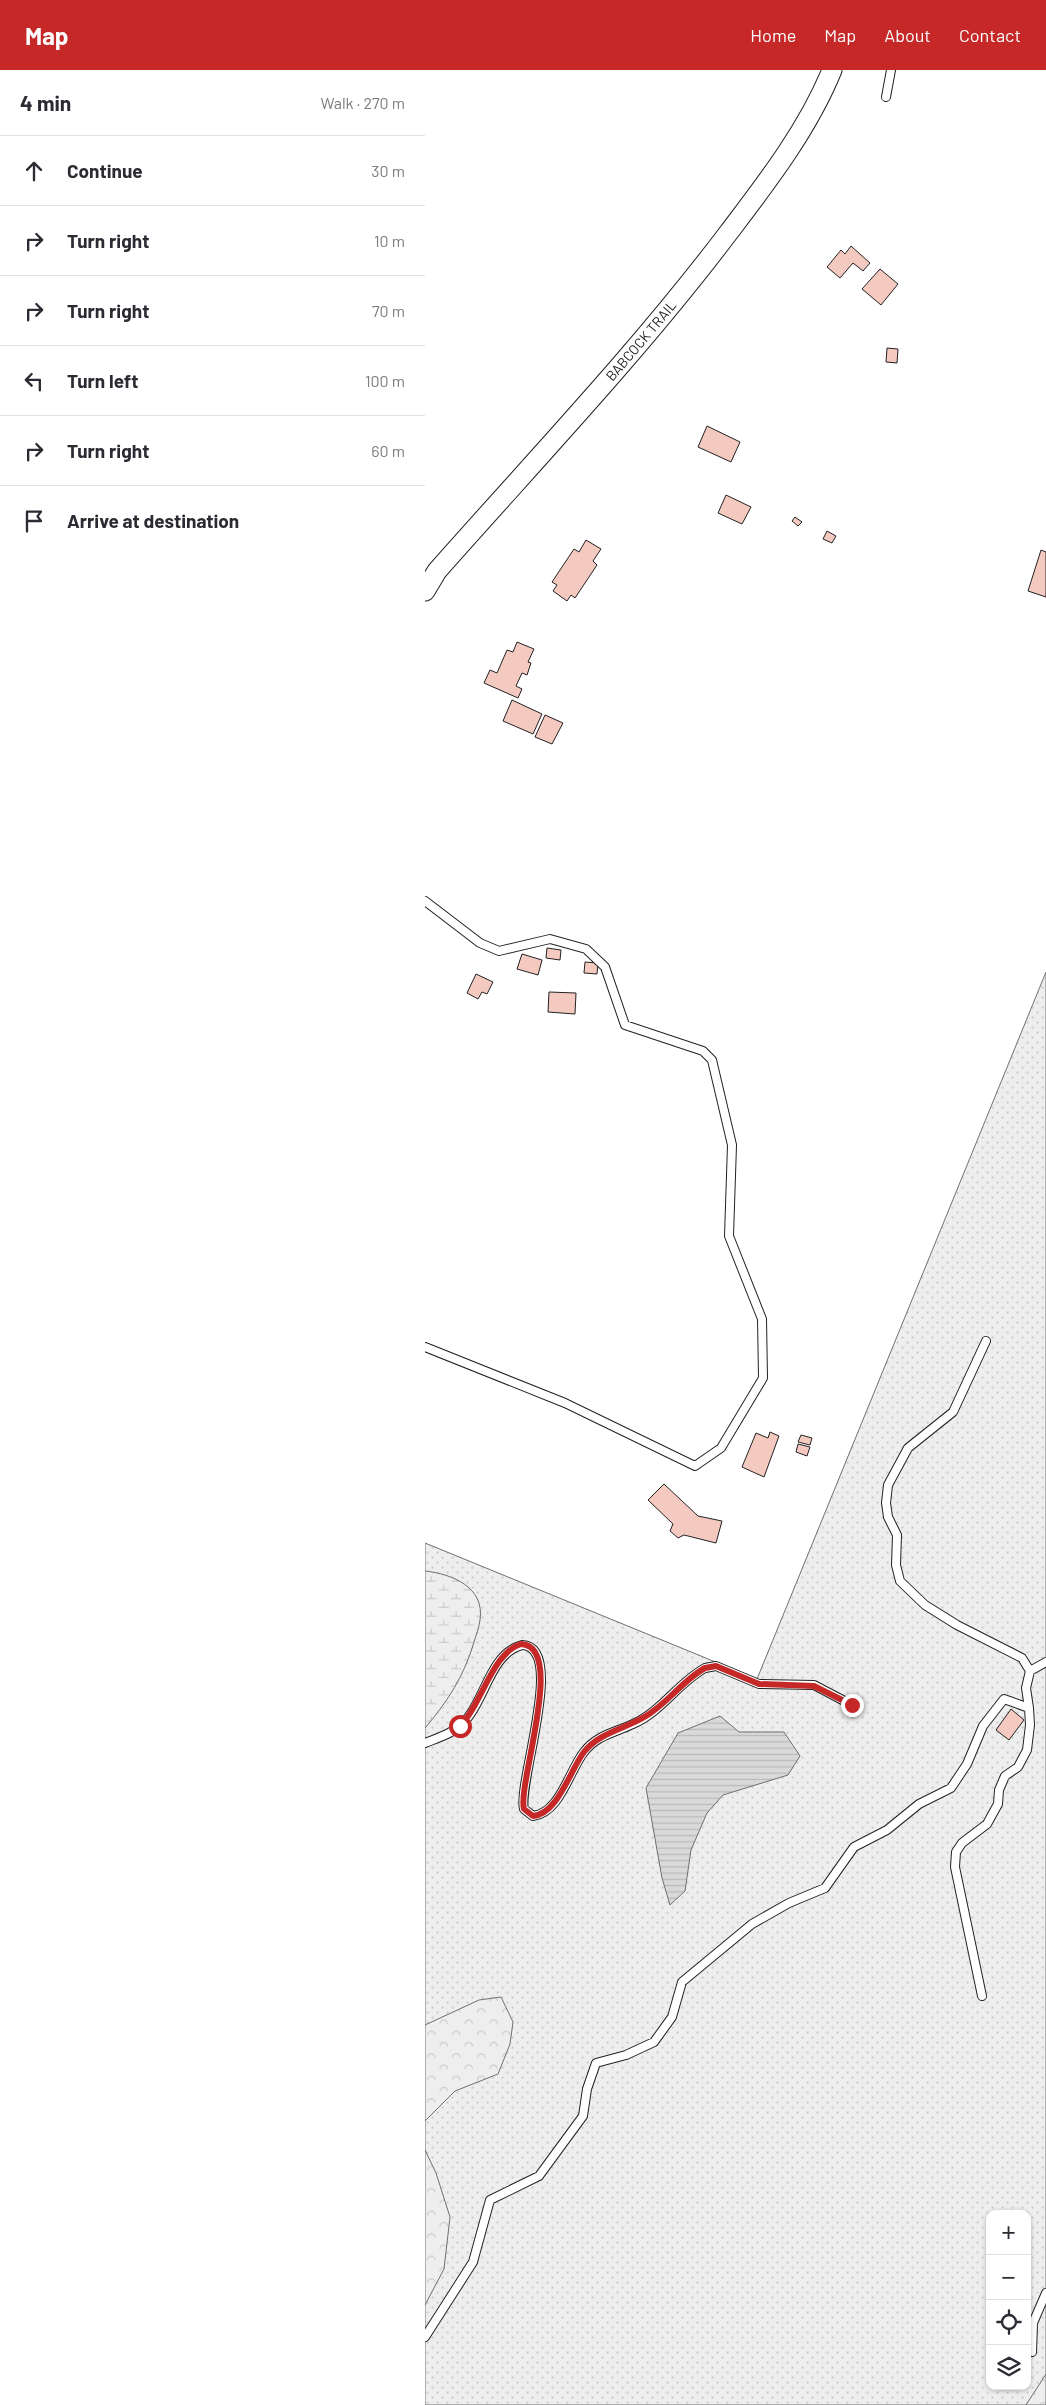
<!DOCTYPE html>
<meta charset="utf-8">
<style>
:root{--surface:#fff;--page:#f7f7f7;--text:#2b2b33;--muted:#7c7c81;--line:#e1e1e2;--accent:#c62828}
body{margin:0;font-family:Barlow,sans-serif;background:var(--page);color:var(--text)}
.controls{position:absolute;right:15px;bottom:15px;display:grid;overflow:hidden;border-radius:10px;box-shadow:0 1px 4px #0004}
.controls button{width:45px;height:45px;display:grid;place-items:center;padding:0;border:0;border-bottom:1px solid var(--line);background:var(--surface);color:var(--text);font:25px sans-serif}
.stop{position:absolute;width:15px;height:15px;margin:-11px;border:4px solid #c62828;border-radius:50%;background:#fff}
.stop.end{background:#c62828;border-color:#fff;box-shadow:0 1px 5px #0008}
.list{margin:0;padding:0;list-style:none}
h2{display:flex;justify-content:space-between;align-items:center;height:65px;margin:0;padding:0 20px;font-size:21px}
h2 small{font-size:16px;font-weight:400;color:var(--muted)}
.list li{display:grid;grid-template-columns:32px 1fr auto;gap:15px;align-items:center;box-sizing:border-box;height:70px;padding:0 20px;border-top:1px solid var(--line)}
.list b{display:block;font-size:19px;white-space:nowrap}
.list em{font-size:16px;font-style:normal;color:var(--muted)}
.icon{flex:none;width:28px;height:28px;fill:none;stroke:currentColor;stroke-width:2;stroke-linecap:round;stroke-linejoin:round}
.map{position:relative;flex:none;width:621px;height:2335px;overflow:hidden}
header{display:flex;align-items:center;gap:30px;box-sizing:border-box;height:70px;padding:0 25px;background:var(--accent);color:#fff}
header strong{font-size:24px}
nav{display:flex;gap:28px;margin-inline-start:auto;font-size:18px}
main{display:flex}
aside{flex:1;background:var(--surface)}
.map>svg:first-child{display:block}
.grass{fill:url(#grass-dots);stroke:#6f6f6f;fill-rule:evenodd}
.forest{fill:url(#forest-crowns);stroke:#6f6f6f}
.wetland{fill:url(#wetland-marsh);stroke:#6f6f6f}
.water{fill:url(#water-rules);stroke:#6f6f6f}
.building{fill:#f3c9c0;stroke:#222}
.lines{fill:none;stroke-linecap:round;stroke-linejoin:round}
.service-casing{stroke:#222;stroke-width:10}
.tertiary-casing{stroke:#222;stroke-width:21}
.service{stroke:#fff;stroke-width:8}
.tertiary{stroke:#fff;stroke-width:19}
.route{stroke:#c62828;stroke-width:6}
.labels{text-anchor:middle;stroke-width:4;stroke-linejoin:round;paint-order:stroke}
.street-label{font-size:14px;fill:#222;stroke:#fff}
</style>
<header>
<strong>Map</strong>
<nav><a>Home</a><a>Map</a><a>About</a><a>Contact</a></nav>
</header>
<main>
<aside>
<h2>4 min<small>Walk · 270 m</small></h2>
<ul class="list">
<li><svg class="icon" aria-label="ahead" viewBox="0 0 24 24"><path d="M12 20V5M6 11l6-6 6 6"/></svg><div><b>Continue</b></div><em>30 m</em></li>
<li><svg class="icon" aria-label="right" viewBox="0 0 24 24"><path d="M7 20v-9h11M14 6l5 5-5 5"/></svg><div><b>Turn right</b></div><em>10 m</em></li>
<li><svg class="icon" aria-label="right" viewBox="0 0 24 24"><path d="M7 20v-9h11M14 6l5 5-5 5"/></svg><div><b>Turn right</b></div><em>70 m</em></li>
<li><svg class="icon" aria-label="left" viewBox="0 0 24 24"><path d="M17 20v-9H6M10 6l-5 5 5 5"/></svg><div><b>Turn left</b></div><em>100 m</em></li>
<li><svg class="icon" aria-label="right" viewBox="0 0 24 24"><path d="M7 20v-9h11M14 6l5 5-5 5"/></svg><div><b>Turn right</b></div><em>60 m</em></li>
<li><svg class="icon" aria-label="arrive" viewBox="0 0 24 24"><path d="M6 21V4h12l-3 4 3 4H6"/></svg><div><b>Arrive at destination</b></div></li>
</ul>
</aside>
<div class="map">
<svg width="621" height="2335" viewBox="0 0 621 2335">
<defs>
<pattern id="grass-dots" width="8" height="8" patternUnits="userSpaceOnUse" patternTransform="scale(1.25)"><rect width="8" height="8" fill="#eee"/><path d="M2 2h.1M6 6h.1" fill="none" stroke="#ccc" stroke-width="1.8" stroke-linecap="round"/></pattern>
<pattern id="forest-crowns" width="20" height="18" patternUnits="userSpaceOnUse" patternTransform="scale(1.25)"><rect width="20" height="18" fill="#eee"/><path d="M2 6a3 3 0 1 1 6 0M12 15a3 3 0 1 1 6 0" fill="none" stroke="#ccc"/></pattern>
<pattern id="wetland-marsh" width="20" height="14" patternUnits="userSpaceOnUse" patternTransform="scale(1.25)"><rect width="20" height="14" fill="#eee"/><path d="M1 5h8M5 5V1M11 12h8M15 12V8" fill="none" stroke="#ccc"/></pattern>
<pattern id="water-rules" width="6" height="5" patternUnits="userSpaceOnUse" patternTransform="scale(1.25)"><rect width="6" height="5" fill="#d9d9d9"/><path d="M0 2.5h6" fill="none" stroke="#bababa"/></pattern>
</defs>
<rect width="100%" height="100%" fill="#fff"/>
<path class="grass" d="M621,902V2335H0V1473L332,1609ZM565,2144H602V2316H565Z"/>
<path class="forest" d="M76,1927L88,1952L85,1974L73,2004L30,2021L0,2051V1955L54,1930Z
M0,2080L11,2103L25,2147L19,2199L0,2235Z
M621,2304V2335H601Z"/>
<path class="wetland" d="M0,1501C27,1504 60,1517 55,1550C54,1558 51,1565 49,1572C39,1606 23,1631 0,1658Z"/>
<path class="water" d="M295,1646L314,1662H359L375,1686L363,1705L298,1725L282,1743L266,1780L260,1821L245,1835L237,1808L221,1718L253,1663Z"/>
<path class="building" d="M426,176L445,193L438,201L428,193L415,208L402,197L416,180L420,184Z
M455,199L473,214L456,235L437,219Z
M462,278L473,279L472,293L461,292Z
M282,356L315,372L306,392L273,377Z
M301,425L326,437L317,454L293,443Z
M370,447L377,452L373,456L367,451Z
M402,461L411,466L407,473L398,469Z
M161,470L176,479L168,491L172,495L150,528L146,525L142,531L128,521L132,515L127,512L149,479L154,482Z
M616,480L621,482V527L603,521Z
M92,572L109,579L103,592L106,593L102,605L97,603L91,616L97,619L93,628L59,613L65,600L72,603L82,580L88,582Z
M87,630L117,644L108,664L78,651Z
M120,645L138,653L127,674L110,667Z
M122,878L136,880L135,890L121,888Z
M97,884L117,890L113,905L92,899Z
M160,892L173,893L172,904L159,903Z
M51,904L68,912L62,924L57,922L53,929L42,923Z
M124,922L151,923L150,944L123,942Z
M345,1362L354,1366L339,1407L317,1397L331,1363L343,1368Z
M376,1365L387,1368L385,1375L373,1372Z
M373,1374L385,1377L382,1386L371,1382Z
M239,1414L273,1446L297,1451L291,1473L259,1465L253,1468L245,1461L248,1454L223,1430Z
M586,1639L599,1650L584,1670L571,1660Z"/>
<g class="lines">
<defs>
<path id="service" d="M461,27L466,0
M0,831L55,873L74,881L125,869L161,879L180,897L200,955L278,981L287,990L307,1075L304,1166L337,1249L338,1308L296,1378L270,1396L140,1333L0,1277
M561,1271L528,1342L483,1378L463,1415L461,1433L463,1447L472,1465L471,1495L475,1511L500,1535L532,1555L597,1588L605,1601L601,1618L604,1638
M605,1601L621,1592
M0,1673C15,1667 29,1663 40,1651C61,1628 65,1584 97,1575C142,1576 92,1714 99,1739L108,1746C135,1743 144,1701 159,1682C172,1665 189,1663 208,1654C237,1641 253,1613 280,1598L291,1596L334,1614L389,1615L427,1635
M0,2267L48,2192L65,2130L114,2106L158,2046L162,2019L171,1993L201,1985L229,1972L247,1947L257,1912L327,1854L364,1833L400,1818L429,1777L462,1760L494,1734L526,1718L542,1694L558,1656L579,1629L604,1638L605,1655L602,1680L593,1697L580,1706L574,1720L573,1734L562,1754L537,1773L531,1782L530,1797L557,1926
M607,2282L608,2253L621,2223"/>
<g id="tertiary">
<path id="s1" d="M0,521L12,501C111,389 214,281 304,162C342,112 383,59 407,0"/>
</g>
</defs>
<use href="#service" class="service-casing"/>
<use href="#tertiary" class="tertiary-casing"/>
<use href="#service" class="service"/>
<use href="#tertiary" class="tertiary"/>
</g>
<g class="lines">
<path class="route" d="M35,1656C57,1634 67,1583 96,1574C142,1576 92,1714 99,1739L108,1746C133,1744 145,1700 159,1682C175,1662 200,1659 221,1646C243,1633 258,1610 280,1598L291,1596L334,1614L389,1616L427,1635"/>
</g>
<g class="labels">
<g class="street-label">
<text dy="5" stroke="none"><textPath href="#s1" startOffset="331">BABCOCK TRAIL</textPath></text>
</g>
</g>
</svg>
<div class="controls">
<button>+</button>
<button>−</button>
<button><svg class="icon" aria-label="locate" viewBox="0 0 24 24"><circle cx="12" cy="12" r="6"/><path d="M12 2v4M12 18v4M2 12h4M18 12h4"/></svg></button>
<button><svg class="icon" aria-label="layers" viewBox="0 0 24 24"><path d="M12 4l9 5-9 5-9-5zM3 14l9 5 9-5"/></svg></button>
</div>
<div class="stop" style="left:35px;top:1656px"></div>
<div class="stop end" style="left:427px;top:1635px"></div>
</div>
</main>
